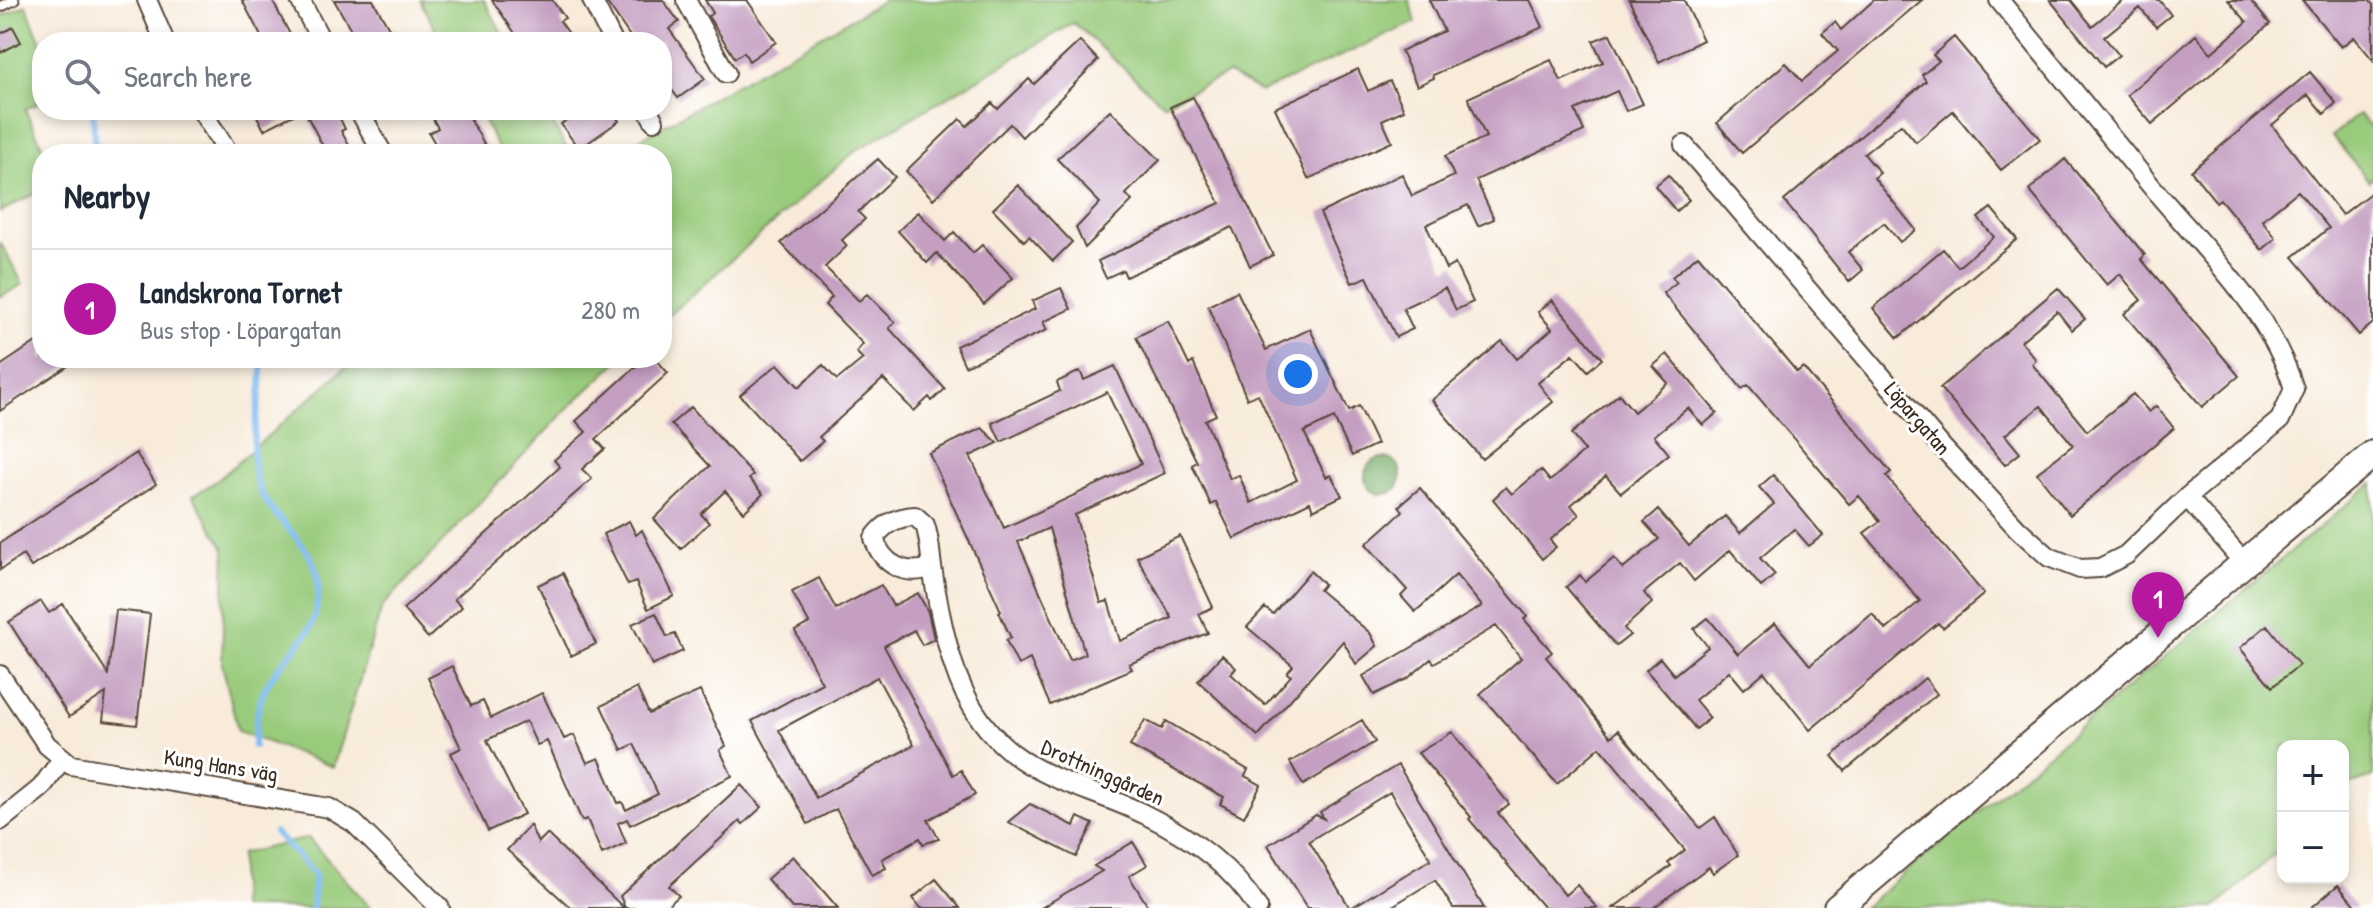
<!DOCTYPE html>
<meta charset="utf-8">
<style>
:root{--surface:#fff;--page:#f6f6f7;--text:#1f2937;--muted:#747a83;--line:#e0e1e3;--accent:#b5179e}
body{margin:0;font-family:"Patrick Hand",sans-serif;background:var(--page);color:var(--text)}
.controls{position:absolute;right:24px;bottom:24px;display:grid;overflow:hidden;border-radius:16px;box-shadow:0 4px 12px #0003}
.controls button{width:72px;height:72px;display:grid;place-items:center;padding:0;border:0;border-bottom:2px solid var(--line);background:var(--surface);color:var(--text);font:40px sans-serif}
.you{position:absolute;left:1298px;top:374px;width:28px;height:28px;margin:-20px;border:6px solid #fff;border-radius:50%;background:#1a73e8;box-shadow:0 0 0 12px #1a73e833}
.badge{display:grid;place-items:center;width:52px;height:52px;border-radius:50%;background:var(--accent);color:#fff;font-size:26px;font-weight:700}
.pin{position:absolute;translate:-50% -66px;filter:drop-shadow(0 2px 4px #0008)}
.pin::after{content:'';position:absolute;top:42px;width:28px;height:24px;background:inherit;clip-path:polygon(0 0,100% 0,50% 100%)}
.list{margin:0;padding:0;list-style:none}
h2{display:flex;justify-content:space-between;align-items:center;height:104px;margin:0;padding:0 32px;font-size:34px}
h2 small{font-size:26px;font-weight:400;color:var(--muted)}
.list li{display:grid;grid-template-columns:52px 1fr auto;gap:24px;align-items:center;box-sizing:border-box;height:120px;padding:0 32px;border-top:2px solid var(--line)}
.list b{display:block;font-size:30px;white-space:nowrap}
.list p{margin:0;font-size:26px;white-space:nowrap;color:var(--muted)}
.list em{font-size:26px;font-style:normal;color:var(--muted)}
.icon{flex:none;width:44px;height:44px;fill:none;stroke:currentColor;stroke-width:2;stroke-linecap:round;stroke-linejoin:round}
.map{position:relative;flex:none;width:2373px;height:908px;overflow:hidden}
.search{position:absolute;background:var(--surface);box-shadow:0 4px 12px #0003;left:32px;top:32px;width:640px;height:88px;display:flex;align-items:center;gap:20px;box-sizing:border-box;padding:0 28px;border-radius:32px;color:var(--muted);font-size:30px}
.panel{position:absolute;background:var(--surface);box-shadow:0 4px 12px #0003;left:32px;top:144px;width:640px;height:224px;border-radius:32px}
.map>svg:first-child{display:block}
.green{fill:#99cb7b;stroke:#6a7a4c;stroke-width:2}
.forest{fill:#7aaf6b;stroke:#5a6c44;stroke-width:2}
.lines{fill:none;stroke-linecap:round;stroke-linejoin:round}
.stream{stroke:#81bdf4;stroke-width:6}
.building{fill:#c49fc1;fill-rule:evenodd}
.lane-casing{stroke:#57473a;stroke-width:13}
.street-casing{stroke:#57473a;stroke-width:22}
.secondary-casing{stroke:#57473a;stroke-width:30}
.lane{stroke:#fff;stroke-width:9}
.street{stroke:#fff;stroke-width:18}
.secondary{stroke:#fff;stroke-width:26}
.labels{text-anchor:middle;stroke-width:6;stroke-linejoin:round;paint-order:stroke}
.street-label{font-size:22px;fill:#3b2a1e;stroke:#fff}
</style>
<div class="map">
<svg width="2373" height="908" viewBox="0 0 2373 908">
<rect width="100%" height="100%" fill="#fff"/>
<filter id="ink" filterUnits="userSpaceOnUse"><feTurbulence type="fractalNoise" baseFrequency=".0125" numOctaves="2"/><feDisplacementMap in="SourceGraphic" scale="16" xChannelSelector="R" yChannelSelector="G"/><feConvolveMatrix kernelMatrix="1 2 1 2 8 2 1 2 1" color-interpolation-filters="sRGB"/></filter>
<filter id="wash" filterUnits="userSpaceOnUse"><feTurbulence type="fractalNoise" baseFrequency=".006" numOctaves="4" result="noise"/><feDisplacementMap in="SourceGraphic" scale="32" xChannelSelector="R" yChannelSelector="G"/><feGaussianBlur stdDeviation="1.8" result="paint"/><feColorMatrix in="noise" values="0 0 0 0 0 0 0 0 0 0 0 0 0 0 0 0 0 1.4 0 .05"/><feComposite in="paint" operator="in"/></filter>
<g filter="url(#wash)">
<rect width="100%" height="100%" fill="#f8ebda"/>
<path class="green" d="M420,0H484L507,42H442Z
M884,0H1409L1416,22L1261,92L1228,74L1163,104L1074,23L855,151L662,321V154H614Z
M26,5L42,45V101L25,109L46,154H42V190L0,212V17Z
M478,110H545L570,154H501Z
M2359,114L2373,130V177L2369,181L2332,136Z
M0,242L23,284L0,297Z
M356,358H622L567,409L382,607L333,767L238,731L222,664L225,549L193,496L219,479Z
M2373,483V777L2343,787V746H2283V846L2215,908H1863Z
M308,838L371,908H240V854Z"/>
<path class="forest" d="M1365 476a18 18 0 1 1 36 0a18 18 0 1 1-36 0Z"/>
<g class="lines">
<path class="stream" d="M93,110L95,154
M254,746C256,722 257,697 272,677C298,639 320,636 318,582C316,545 273,522 260,490C242,447 265,402 262,358
M275,833L315,874L312,908"/>
</g>
<g id="blocks">
<path class="building" d="M242,0H272L294,42H264Z
M334,0H373L397,42H358Z
M492,0H552L565,18L560,21L575,42H521Z
M605,0H663L679,22L669,29L705,79L678,98L672,90L662,97V42H634Z
M705,0H747L776,42L749,61L744,52L735,58L708,16L713,13Z
M1429,0H1530L1543,27L1433,75L1434,78L1417,86L1401,51L1444,31Z
M1629,0H1684L1703,40L1659,62Z
M1874,0H1922L1742,153L1717,123L1786,63L1802,81L1838,51L1822,33L1835,22L1841,30Z
M2050,0H2071L2092,26L2124,0H2159L2171,15L2156,27L2140,8L2104,37L2119,55L2104,67Z
M2228,0H2250L2270,24L2152,124L2127,95L2196,35L2211,53L2247,22Z
M2302,0H2369L2373,5V60L2354,37L2341,47Z
M13,27L21,42L0,53V34Z
M1610,34L1643,104L1626,111L1617,91L1575,110L1584,131L1476,180L1494,219L1478,226L1468,205L1426,225L1446,269L1455,264L1473,302L1456,310L1445,288L1403,308L1413,329L1396,337L1367,277L1352,283L1320,213L1402,174L1412,196L1454,176L1445,156L1486,137L1468,98L1551,60L1561,81L1603,62L1593,41Z
M1954,37L2040,139L2001,170L1953,111L1916,142L1901,124L1864,154L1880,173L1874,178L1916,230L1900,242L1884,223L1848,252L1863,270L1849,282L1784,201L1926,81L1922,75L1939,61L1933,55Z
M1080,41L1098,60L1022,137L1010,124L933,199L906,171L960,119L967,126L992,103L998,109L1029,79L1034,84Z
M1358,69L1368,91L1390,81L1397,95L1404,110L1382,120L1392,142L1308,179L1275,108Z
M2310,72L2336,103L2324,114L2308,95L2272,125L2342,215L2373,191V323L2359,335L2293,257L2329,228L2298,191L2262,220L2276,238L2262,250L2220,199L2216,202L2191,171Z
M1193,97L1273,255L1250,266L1232,227L1126,277L1123,270L1106,278L1098,261L1220,203L1170,107Z
M254,110H303L264,130Z
M304,110H336L345,129L341,131L354,154H327Z
M428,110H465L490,154H441L429,133L438,128Z
M582,110H611L619,121L579,149L561,124Z
M1110,110L1160,160L1126,194L1132,201L1085,248L1076,228L1100,203L1057,159Z
M878,159L895,177L858,212L865,219L842,240L847,246L825,267L859,301L867,294L895,322L889,328L945,389L932,401L929,397L914,411L883,379L819,437L823,441L800,461L740,395L778,364L799,387L823,365L837,380L863,359L856,352L863,344L825,305L832,297L781,243Z
M2065,159L2145,255L2141,259L2239,376L2202,407L2124,314L2141,300L2120,274L2107,285L2029,190Z
M1668,175L1689,200L1676,211L1655,186Z
M1018,185L1072,242L1053,261L1029,236L1024,241L993,209Z
M1991,208L2017,239L1898,338L1873,308L1943,249L1958,267L1994,237L1978,218Z
M918,212L945,241L954,232L973,253L982,245L1013,278L984,304L937,253L927,263L898,231Z
M1698,255L1797,372L1803,367L1891,472L1886,476L1984,594L1943,628L1938,623L1810,730L1764,672L1744,689L1729,671L1712,686L1695,700L1710,718L1696,729L1646,670L1660,658L1674,675L1708,647L1694,629L1708,618L1738,654L1775,623L1810,665L1872,614L1886,630L1920,601L1864,533L1880,521L1859,496L1849,504L1748,385L1742,389L1663,293L1677,282L1672,277Z
M1061,288L1071,309L1043,322L1047,330L965,366L956,346L1035,309L1032,301Z
M2058,288L2085,319L2072,330L2057,311L2021,341L2036,360L2032,364L2087,431L2133,394L2149,412L2156,406L2174,428L2070,515L2037,473L2073,445L2041,406L2005,435L2020,453L2005,465L1940,388Z
M1237,291L1266,350L1310,329L1349,411L1359,406L1377,444L1352,456L1334,418L1304,432L1326,477L1331,475L1342,496L1313,510L1310,502L1234,539L1216,502L1211,505L1192,465L1197,462L1136,337L1168,321L1189,365L1193,362L1216,415L1205,420L1230,479L1239,475L1251,503L1297,480L1258,394L1247,399L1208,306Z
M1552,300L1602,359L1588,371L1573,354L1538,383L1553,402L1482,459L1432,400L1502,341L1517,359L1552,329L1538,312Z
M42,338V358H80L0,411V366Z
M1667,354L1717,413L1703,425L1688,408L1654,436L1669,454L1621,493L1606,476L1571,505L1579,515L1550,540L1556,547L1542,559L1493,499L1506,487L1512,494L1541,470L1550,481L1585,451L1571,434L1619,394L1634,412L1668,383L1653,366Z
M645,358H655L668,373L596,439L605,449L582,469L592,479L454,599L462,607L428,638L403,609L560,467L554,460L586,432L576,421Z
M1115,366L1165,473L1075,515L1101,603L1108,601L1120,641L1172,618L1137,557L1180,536L1213,607L1199,614L1208,633L1129,664L1132,669L1050,705L1030,659L1018,665L1009,647L1006,640L1011,638L999,612L1001,611L929,453L982,428L998,443L970,456L1004,528L1141,464L1107,392L1001,442L992,423L1060,391L1057,382L1080,371L1084,380ZM1049,528L1085,654L1070,660L1018,542Z
M691,407L753,475L749,479L763,494L744,512L725,491L701,514L709,523L681,549L654,519L710,466L671,424Z
M136,453L156,484L31,567L23,555L0,570V543Z
M1773,475L1823,535L1809,546L1794,529L1760,558L1775,575L1761,587L1730,550L1694,581L1680,563L1644,593L1652,603L1624,628L1630,635L1616,646L1566,587L1580,575L1585,582L1614,558L1623,569L1659,539L1644,522L1658,510L1689,546L1725,516L1740,533L1774,504L1759,487Z
M1420,488L1527,616L1524,619L1552,652L1546,657L1611,737L1618,730L1700,828L1715,817L1738,855L1713,873L1709,867L1653,908H1613L1671,866L1668,863L1685,850L1600,747L1557,784L1480,694L1521,658L1496,626L1434,663L1431,659L1407,679L1374,695L1363,676L1482,606L1456,575L1415,612L1401,596L1407,590L1366,544L1403,511L1399,506Z
M629,521L636,535L642,530L674,596L648,609L636,582L628,585L603,534Z
M1310,571L1324,584L1319,590L1370,633L1377,646L1356,664L1343,641L1258,736L1198,681L1222,655L1236,668L1231,674L1265,705L1291,676L1287,673L1293,666L1247,627L1265,608L1273,614Z
M563,573L596,644L571,656L538,585Z
M819,578L836,609L881,585L893,606L918,593L928,612L934,639L922,645L914,630L884,646L953,775L961,770L975,795L928,820L939,839L923,844L920,838L882,859L886,868L872,875L836,809L808,824L752,721L822,683L795,631L809,623L792,592ZM877,677L914,745L816,798L779,730Z
M41,601L49,613L63,604L108,674L116,610L150,614L137,725L103,721L106,693L69,717L9,622Z
M656,613L667,637L675,634L683,651L652,665L632,624Z
M2267,625L2299,665L2272,687L2240,648Z
M452,666L471,706L483,701L491,718L542,693L564,739L574,735L587,763L599,758L618,803L622,802L626,810L658,794L634,744L622,750L601,706L637,688L649,714L700,691L726,746L720,750L732,776L630,825L627,819L618,823L626,843L602,854L587,819L582,821L547,741L537,745L526,721L487,740L524,814L488,831L451,753L461,748L428,678Z
M1925,678L1937,694L1845,771L1832,756Z
M1145,720L1162,729L1166,721L1248,770L1245,776L1261,785L1244,817L1220,804L1224,797L1130,746Z
M1362,720L1375,742L1303,785L1290,762Z
M1452,732L1509,804L1498,813L1538,862L1565,895L1577,885L1597,908H1544L1469,819L1471,817L1418,753Z
M1398,765L1484,908H1453L1435,880L1389,908H1351L1431,859L1390,792L1309,841L1350,908H1307L1268,845L1316,815L1324,819L1320,812Z
M741,785L762,807L743,824L740,821L669,886L679,896L665,908H625L620,896Z
M1030,804L1074,826L1078,817L1093,824L1076,857L1008,822Z
M530,825L538,843L547,834L624,908H571L507,850Z
M1133,842L1147,865L1129,876L1149,908H1041L1102,871L1094,866Z
M793,856L838,908H792L786,901L767,879Z
M936,879L960,908H921L913,898Z
M2338,885L2357,908H2311Z"/>
</g>
</g>
<g filter="url(#ink)">
<use href="#blocks" fill-opacity="0" stroke="#57473a" stroke-width="2"/>
<g class="lines">
<defs>
<path id="lane" d="M0,7L14,0"/>
<path id="street" d="M147,0L165,42
M300,0L322,42
M592,0L613,42
M686,0L726,73
M201,110L229,154
M359,110L383,154
M648,110L654,121
M1684,145L1943,448L2018,529L2049,557L2080,569L2100,568L2126,555L2187,497L2280,420L2294,389C2270,307 2195,241 2143,176C2095,117 2047,59 1999,0
M2187,497L2244,563
M932,567C906,577 882,565 874,538C885,523 897,517 915,516L925,525C930,540 930,553 932,567C938,607 950,669 970,703C1012,778 1077,781 1146,815C1189,836 1232,867 1258,908
M0,675L47,745L71,765L329,808L354,823L440,908
M0,821L41,788L63,758"/>
<path id="secondary" d="M1837,908L2373,454"/>
</defs>
<use href="#lane" class="lane-casing"/>
<use href="#street" class="street-casing"/>
<use href="#secondary" class="secondary-casing"/>
<use href="#lane" class="lane"/>
<use href="#street" class="street"/>
<use href="#secondary" class="secondary"/>
</g>
</g>
<g class="labels">
<g class="street-label">
<text transform="translate(1918 418) rotate(49)" y="8">Löpargatan</text>
<text transform="translate(221 765) rotate(9)" y="8">Kung Hans väg</text>
<text transform="translate(1103 772) rotate(24)" y="8">Drottninggården</text>
</g>
</g>
</svg>
<div class="controls">
<button>+</button>
<button>−</button>
</div>
<div class="you"></div>
<div class="pin badge" style="left:2158px;top:638px">1</div>
<div class="search"><svg class="icon" aria-label="search" viewBox="0 0 24 24"><circle cx="10" cy="10" r="6"/><path d="M15 15l6 6"/></svg>Search here</div>
<section class="panel">
<h2>Nearby<small></small></h2>
<ul class="list">
<li><span class="badge">1</span><div><b>Landskrona Tornet</b><p>Bus stop · Löpargatan</p></div><em>280 m</em></li>
</ul>
</section>
</div>
